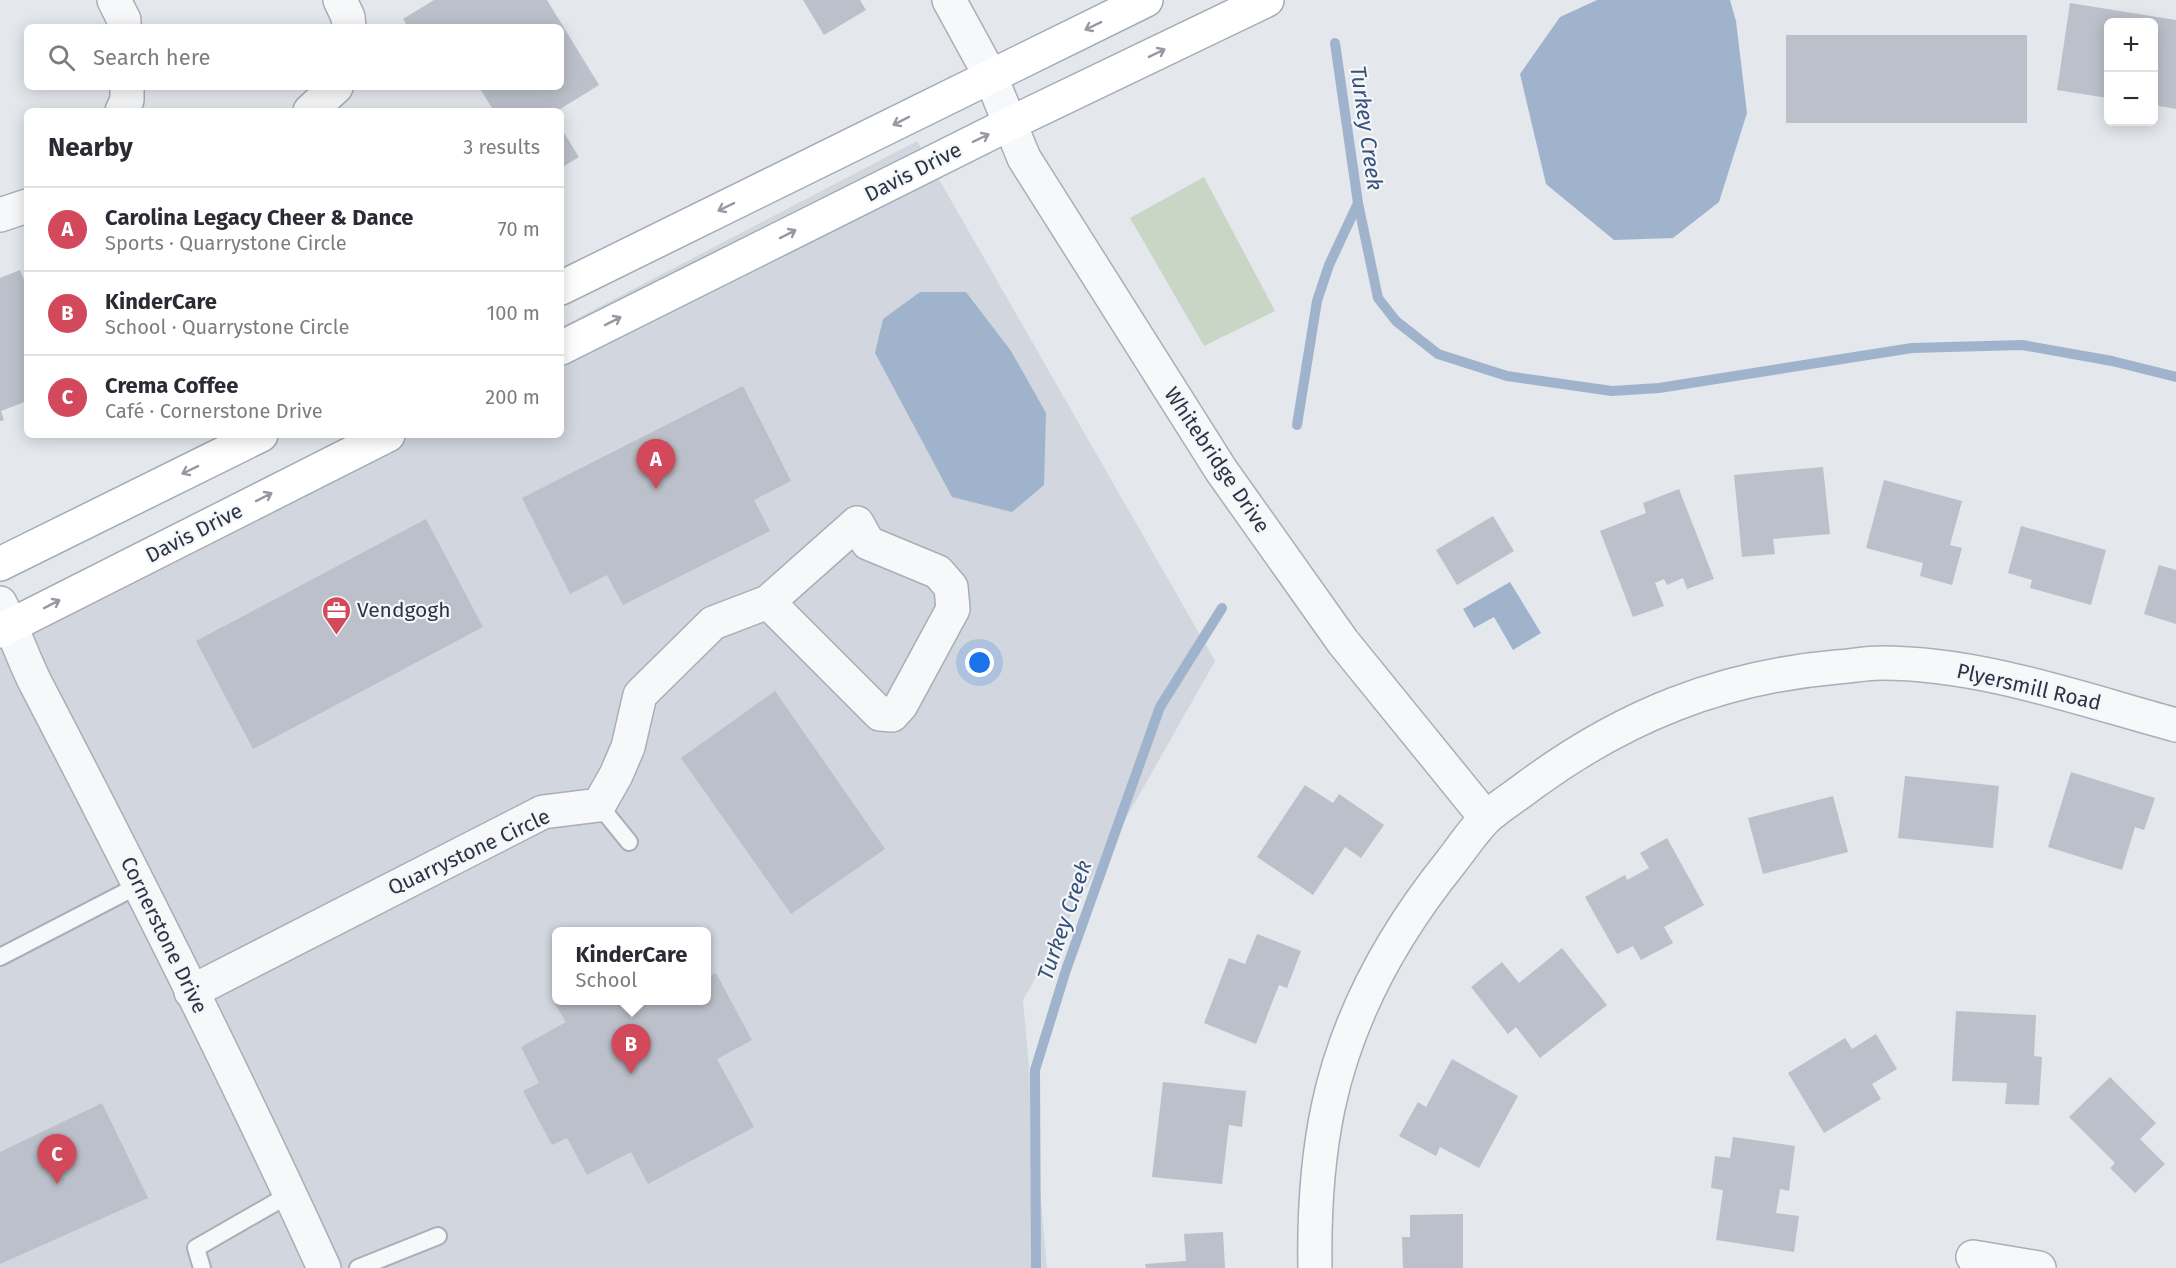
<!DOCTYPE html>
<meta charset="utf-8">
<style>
:root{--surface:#fff;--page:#f7f7f7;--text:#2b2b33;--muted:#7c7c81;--line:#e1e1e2;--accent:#d1495b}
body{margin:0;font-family:"Fira Sans",sans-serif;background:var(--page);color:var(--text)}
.controls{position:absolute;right:18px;top:18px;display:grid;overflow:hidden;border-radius:9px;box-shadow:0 3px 15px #0003}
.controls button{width:54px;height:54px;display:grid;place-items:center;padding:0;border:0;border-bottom:2px solid var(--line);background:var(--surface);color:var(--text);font:30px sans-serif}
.you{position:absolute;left:980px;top:663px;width:21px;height:21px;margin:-15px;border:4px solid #fff;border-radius:50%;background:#1a73e8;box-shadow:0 0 0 9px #1a73e833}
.badge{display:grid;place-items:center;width:39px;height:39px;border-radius:50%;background:var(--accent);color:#fff;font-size:20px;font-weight:700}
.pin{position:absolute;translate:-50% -50px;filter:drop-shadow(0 2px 3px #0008)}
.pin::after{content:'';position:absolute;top:32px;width:21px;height:18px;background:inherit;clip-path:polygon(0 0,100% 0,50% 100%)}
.popup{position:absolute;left:552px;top:927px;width:159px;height:78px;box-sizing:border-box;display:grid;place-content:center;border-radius:9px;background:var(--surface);filter:drop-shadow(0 2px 4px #0005);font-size:20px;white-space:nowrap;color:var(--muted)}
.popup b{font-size:22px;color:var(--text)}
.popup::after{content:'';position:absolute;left:50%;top:100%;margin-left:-12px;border:12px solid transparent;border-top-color:var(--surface)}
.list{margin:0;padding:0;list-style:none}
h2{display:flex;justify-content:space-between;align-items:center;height:78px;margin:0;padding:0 24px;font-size:26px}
h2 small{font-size:20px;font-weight:400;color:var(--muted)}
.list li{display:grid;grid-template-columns:39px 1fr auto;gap:18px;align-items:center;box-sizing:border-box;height:84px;padding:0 24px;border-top:2px solid var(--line)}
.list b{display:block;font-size:22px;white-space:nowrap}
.list p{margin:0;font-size:20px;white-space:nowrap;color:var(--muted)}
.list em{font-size:20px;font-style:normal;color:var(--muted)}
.icon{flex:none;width:33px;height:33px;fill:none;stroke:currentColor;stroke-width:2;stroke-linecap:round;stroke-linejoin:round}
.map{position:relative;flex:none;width:2176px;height:1268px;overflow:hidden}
.search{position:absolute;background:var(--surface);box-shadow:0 3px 15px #0003;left:24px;top:24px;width:540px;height:66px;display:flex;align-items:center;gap:15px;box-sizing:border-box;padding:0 21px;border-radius:9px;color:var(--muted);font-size:22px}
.panel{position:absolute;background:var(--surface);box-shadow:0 3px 15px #0003;left:24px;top:108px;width:540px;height:330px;border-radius:9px}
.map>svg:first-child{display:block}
.built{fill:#d2d6de;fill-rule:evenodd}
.green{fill:#c9d6c5}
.water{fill:#9fb4cc}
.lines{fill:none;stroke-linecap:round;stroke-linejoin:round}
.stream{stroke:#9fb4cc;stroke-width:10}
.building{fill:#bbc0ca}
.lane-casing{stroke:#a9aeb7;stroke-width:20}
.street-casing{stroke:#a9aeb7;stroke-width:36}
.primary-casing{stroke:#a3abb8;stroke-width:36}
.lane{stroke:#f7f8fa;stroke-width:16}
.street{stroke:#f7f8fa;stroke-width:33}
.primary{stroke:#fff;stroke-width:33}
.oneway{stroke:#959aa2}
.labels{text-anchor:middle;stroke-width:4.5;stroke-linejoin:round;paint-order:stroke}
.street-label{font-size:21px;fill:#2b3445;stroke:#f4f6f9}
.poi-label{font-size:21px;fill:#2b3445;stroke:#f4f6f9;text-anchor:start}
.water-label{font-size:22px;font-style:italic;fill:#34527a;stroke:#f4f6f9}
</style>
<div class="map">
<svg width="2176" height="1268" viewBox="0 0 2176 1268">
<rect width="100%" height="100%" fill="#e4e7ec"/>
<path class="built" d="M917,141L1215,661L1023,1000L1047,1268H0V618L352,435H561V327ZM556,932H706V1000H556Z"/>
<path class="green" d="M1204,177L1275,311L1204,346L1130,218Z"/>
<path class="water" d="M1597,0H1730L1736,21L1747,113L1719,202L1673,238L1614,240L1546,184L1520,74L1560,17Z
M920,292H966L1011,351L1046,413L1044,485L1012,512L952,497L875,353L883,319Z
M1510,582L1541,633L1513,650L1494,617L1474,628L1463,609Z"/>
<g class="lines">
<path class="stream" d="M1335,43L1358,203L1378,298L1396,321L1438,354L1507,376L1612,391L1659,388L1912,348L2022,345L2112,361L2176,377
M1297,425L1317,301L1329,265L1358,203
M1036,1268L1035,1070L1066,970L1160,707L1222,608"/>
</g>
<path class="building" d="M434,0H547L599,85L557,111H494L479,87H561V27H408L403,19Z
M803,0H860L866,10L824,35Z
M2070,3L2176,20V109L2154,105V22H2108V98L2057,90Z
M1786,35H2027V123H1786Z
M561,128L579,157L561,168Z
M20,270L27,287V401L1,411L4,420L0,421V278Z
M743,386L791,481L754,500L770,531L623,605L607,575L570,594L522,498Z
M1823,467L1830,534L1773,539L1775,554L1742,557L1734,475Z
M1884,480L1962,501L1950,545L1962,548L1952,585L1920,576L1923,563L1866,548Z
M1679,489L1714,579L1687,589L1683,578L1667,585L1664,579L1655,583L1664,606L1633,617L1600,531L1646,513L1643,503Z
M1493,516L1514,551L1457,585L1436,550Z
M426,519L483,627L253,749L196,641Z
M2021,526L2106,550L2091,605L2030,588L2032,580L2008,573Z
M2159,565L2176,570V624L2144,614Z
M775,691L885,849L791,914L681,758Z
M2071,772L2155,798L2144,830L2135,827L2122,870L2048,847Z
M1905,776L1999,786L1993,848L1898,838Z
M1305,785L1333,803L1339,794L1384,825L1361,858L1345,847L1313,895L1257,857Z
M1833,796L1848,852L1763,874L1748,818Z
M1667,838L1704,905L1664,927L1673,943L1641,960L1633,946L1617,954L1585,897L1625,875L1627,880L1649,868L1640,853Z
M1257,934L1301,951L1287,988L1279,985L1256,1044L1204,1023L1229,958L1245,964Z
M1562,948L1607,1005L1540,1058L1516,1027L1508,1034L1471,987L1502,962L1519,983Z
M716,973L752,1040L717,1059L754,1127L648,1184L631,1152L587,1175L567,1138L552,1145L523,1091L539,1083L521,1047L566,1022L555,1004L561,1000H706V978Z
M1956,1011L2036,1015L2034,1056L2042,1057L2039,1105L2005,1104L2007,1083L1952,1081Z
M1876,1034L1897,1069L1872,1084L1881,1099L1824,1133L1788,1073L1845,1038L1852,1049Z
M1452,1059L1518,1096L1479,1168L1440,1147L1436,1156L1399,1136L1418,1102L1426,1107Z
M2110,1077L2156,1123L2140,1139L2165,1164L2135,1193L2110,1168L2115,1163L2069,1117Z
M1163,1082L1246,1091L1242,1127L1229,1125L1222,1184L1152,1177Z
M102,1103L148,1198L0,1264V1152Z
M1733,1137L1795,1146L1789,1191L1780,1189L1776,1213L1799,1216L1794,1252L1716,1240L1723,1190L1711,1188L1715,1156L1730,1158Z
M1463,1214V1268H1403L1402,1237H1410V1215Z
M1223,1232L1225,1268H1146L1145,1264L1186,1261L1184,1234Z"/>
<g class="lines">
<defs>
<path id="lane" d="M599,805L629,842
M0,957L141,884
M202,1268L196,1248L290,1194
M358,1268L438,1236"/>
<path id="street" d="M114,0L124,20V27
M340,0L348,17L349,27
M949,0L990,75L1024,158L1221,470L1343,642L1486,818
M122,111L127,100V87
M310,111L336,87
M0,215L27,206
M0,603C14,630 23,659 37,686C137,878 234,1071 324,1268
M191,992L543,812L599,805L616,775L628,747L640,695L713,623L768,602L880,714L892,715L901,705L953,609L951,587L938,572L868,543L857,523L768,602
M1973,1257L2039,1268
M1315,1268C1314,1214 1317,1161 1328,1108C1347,1017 1393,934 1451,862C1462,848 1473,831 1486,818C1499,806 1516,796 1530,785C1624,716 1721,677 1837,667C1852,666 1866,663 1881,663C1981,663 2080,699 2176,725"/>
<path id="primary" d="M561,288L1146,0
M561,348L1009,124L1267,0
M0,564L261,435
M0,631L388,435"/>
</defs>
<use href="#lane" class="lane-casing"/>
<use href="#street" class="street-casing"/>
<use href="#primary" class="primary-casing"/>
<use href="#lane" class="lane"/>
<use href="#street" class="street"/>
<use href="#primary" class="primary"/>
</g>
<defs><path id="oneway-shaft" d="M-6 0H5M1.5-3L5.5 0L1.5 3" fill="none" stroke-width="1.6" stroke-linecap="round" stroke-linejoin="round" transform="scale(1.5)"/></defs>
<g class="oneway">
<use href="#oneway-shaft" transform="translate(1093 26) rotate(154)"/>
<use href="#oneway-shaft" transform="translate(1157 53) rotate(-26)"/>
<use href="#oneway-shaft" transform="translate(901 121) rotate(153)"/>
<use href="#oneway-shaft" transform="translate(981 138) rotate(-26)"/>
<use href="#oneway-shaft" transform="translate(726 207) rotate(154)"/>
<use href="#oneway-shaft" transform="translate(788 234) rotate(-27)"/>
<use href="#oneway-shaft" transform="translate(613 321) rotate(-27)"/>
<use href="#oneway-shaft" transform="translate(190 470) rotate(154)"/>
<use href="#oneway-shaft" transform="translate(264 497) rotate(-27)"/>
<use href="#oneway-shaft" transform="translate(52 604) rotate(-27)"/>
</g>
<defs>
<symbol id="office-pin" viewBox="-11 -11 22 30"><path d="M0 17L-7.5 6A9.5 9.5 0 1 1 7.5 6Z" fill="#d1495b" stroke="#f4f6f9"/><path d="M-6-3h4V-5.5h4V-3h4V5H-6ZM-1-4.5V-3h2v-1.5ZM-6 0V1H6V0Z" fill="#fff"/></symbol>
</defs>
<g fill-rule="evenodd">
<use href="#office-pin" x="320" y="594" width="33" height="45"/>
</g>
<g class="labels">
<g class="street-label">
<text transform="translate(913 172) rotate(-27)" y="7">Davis Drive</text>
<text transform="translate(1217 460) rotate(56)" y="7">Whitebridge Drive</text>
<text transform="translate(194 533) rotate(-27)" y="7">Davis Drive</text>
<text transform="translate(2029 687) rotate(13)" y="7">Plyersmill Road</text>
<text transform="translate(469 852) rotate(-25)" y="7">Quarrystone Circle</text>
<text transform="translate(164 935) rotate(64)" y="7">Cornerstone Drive</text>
</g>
<g class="poi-label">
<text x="357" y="617">Vendgogh</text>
</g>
<g class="water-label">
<text transform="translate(1367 128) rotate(82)" y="8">Turkey Creek</text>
<text transform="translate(1064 920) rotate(-71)" y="8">Turkey Creek</text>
</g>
</g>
</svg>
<div class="controls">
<button>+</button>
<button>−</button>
</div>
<div class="you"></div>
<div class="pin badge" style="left:656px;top:489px">A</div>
<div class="pin badge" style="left:631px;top:1074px">B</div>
<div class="popup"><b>KinderCare</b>School</div>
<div class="pin badge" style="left:57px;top:1184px">C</div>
<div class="search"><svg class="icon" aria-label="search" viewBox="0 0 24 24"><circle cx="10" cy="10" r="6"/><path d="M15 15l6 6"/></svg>Search here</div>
<section class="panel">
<h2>Nearby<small>3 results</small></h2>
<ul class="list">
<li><span class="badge">A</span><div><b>Carolina Legacy Cheer &amp; Dance</b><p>Sports · Quarrystone Circle</p></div><em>70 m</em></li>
<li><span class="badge">B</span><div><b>KinderCare</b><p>School · Quarrystone Circle</p></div><em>100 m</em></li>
<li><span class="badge">C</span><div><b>Crema Coffee</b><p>Café · Cornerstone Drive</p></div><em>200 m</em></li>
</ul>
</section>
</div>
